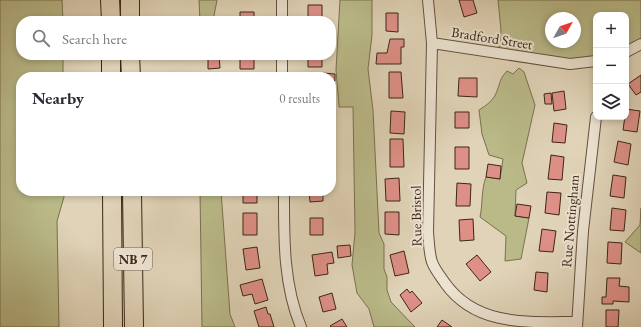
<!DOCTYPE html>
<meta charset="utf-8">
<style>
:root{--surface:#fff;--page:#f7f7f7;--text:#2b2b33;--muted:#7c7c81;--line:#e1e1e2}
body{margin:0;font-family:"EB Garamond",serif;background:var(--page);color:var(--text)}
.controls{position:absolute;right:12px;top:12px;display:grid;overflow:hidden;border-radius:8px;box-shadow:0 2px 6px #0003}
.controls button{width:36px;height:36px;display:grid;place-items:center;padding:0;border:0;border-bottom:1px solid var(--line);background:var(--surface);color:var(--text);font:20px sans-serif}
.compass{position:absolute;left:545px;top:12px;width:36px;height:36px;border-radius:50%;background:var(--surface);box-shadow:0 2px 6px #0003;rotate:50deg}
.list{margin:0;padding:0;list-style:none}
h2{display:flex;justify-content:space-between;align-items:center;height:52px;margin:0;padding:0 16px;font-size:17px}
h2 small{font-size:13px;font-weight:400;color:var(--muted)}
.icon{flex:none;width:22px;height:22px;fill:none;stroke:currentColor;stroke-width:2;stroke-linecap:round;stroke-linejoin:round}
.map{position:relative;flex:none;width:641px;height:327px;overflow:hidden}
.search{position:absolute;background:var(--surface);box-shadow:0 2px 6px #0003;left:16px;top:16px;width:320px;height:44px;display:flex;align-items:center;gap:10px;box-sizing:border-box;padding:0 14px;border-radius:16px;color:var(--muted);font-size:15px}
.panel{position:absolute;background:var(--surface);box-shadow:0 2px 6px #0003;left:16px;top:72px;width:320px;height:124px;border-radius:16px}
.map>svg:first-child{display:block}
.green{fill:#baba89;stroke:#7b7050;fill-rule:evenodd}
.building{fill:#de9086;stroke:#3c2618}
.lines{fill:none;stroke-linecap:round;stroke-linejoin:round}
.street-casing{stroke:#655140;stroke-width:12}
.highway-casing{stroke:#3c2618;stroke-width:20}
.street{stroke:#ebe2d0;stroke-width:10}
.highway{stroke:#e0d3b7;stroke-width:18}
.labels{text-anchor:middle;stroke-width:4;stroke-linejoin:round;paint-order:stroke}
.shield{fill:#ebe2d0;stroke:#705e4f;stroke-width:1}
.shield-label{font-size:13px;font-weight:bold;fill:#3c2618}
.street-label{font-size:14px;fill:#3c2618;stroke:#ebe2d0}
</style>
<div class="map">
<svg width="641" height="327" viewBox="0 0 641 327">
<rect width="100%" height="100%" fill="#e0d3b7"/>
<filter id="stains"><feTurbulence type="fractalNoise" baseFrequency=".005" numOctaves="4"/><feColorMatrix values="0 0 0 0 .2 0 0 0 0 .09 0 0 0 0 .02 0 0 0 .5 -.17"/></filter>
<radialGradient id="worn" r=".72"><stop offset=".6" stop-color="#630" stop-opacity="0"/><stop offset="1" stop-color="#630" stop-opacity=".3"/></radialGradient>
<path class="green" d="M0,0H62L63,21H21V55H63V77H21V191H64V197L57,221L59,327H0Z
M199,0H217L213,21H200Z
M340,0H372V35L368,69L373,110L379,233L384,244V269L387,277V290L391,302L415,327H374L369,309L357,293L352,265L355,232L353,107H339L336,70Z
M498,0H641V44L626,52V15H596V61L498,56L501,30ZM551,18H575V42H551Z
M519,68L524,72L535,105L522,163L527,183L516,190L515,216L529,218L521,259L505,261L506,236L480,217C483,203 481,191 486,177L500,179L503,159L489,155L482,134L479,110C487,105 494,100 497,91C501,81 499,80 507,71L513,74Z
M200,191H221L230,314L235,327H202Z
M641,208V253L625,242L640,225Z"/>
<path class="building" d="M459,0H473L477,13L464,17Z
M308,5H322V21H308Z
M240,12H254V21H240Z
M386,13H398V32L386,31Z
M390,39H404V47H401V64H376L377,53H387Z
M208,55H219L220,68L208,69Z
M240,55H254V69H240Z
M308,55H322V67H308Z
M389,72H401L403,98H389Z
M323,73L335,74V81H331V77H323Z
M254,74V77H235V75Z
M641,75V92L636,95L628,84Z
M459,78H477V97L458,96Z
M564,91L566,109L554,111L552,93Z
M551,93L552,104H545L544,94Z
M626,109L640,111L637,132L623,130Z
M391,111L405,112L404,134L390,133Z
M455,112H469V128H455Z
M554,123L567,125L565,143L552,142Z
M390,139H403L404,167H390Z
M618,141L631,144L628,165L614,162Z
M455,147H469V169H455Z
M551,155L564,157L562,180L548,179Z
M488,164L501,166L500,179L486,177Z
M613,175L626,177L624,198L610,196Z
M399,178L400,201H386L385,179Z
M457,183L471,184L470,206H456Z
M243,191H257V203H243Z
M309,191H323V201L310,202Z
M547,192L561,193L559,215L545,213Z
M517,204L531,206L529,218L515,216Z
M612,208L626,210L624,231L610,230Z
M385,212H399V235L385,234Z
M243,213H257V235H243Z
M310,218H323V235H310Z
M473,219L474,240L460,241L459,220Z
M542,229L556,231L553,252L539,251Z
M608,242L622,243L621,264L607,263Z
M350,245L351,256L338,258L337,246Z
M257,247L260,268L246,270L243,249Z
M404,251L409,273L395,276L390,255Z
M332,252L334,263L327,264L328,274L315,276L312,255Z
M477,255L491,272L480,281L466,264Z
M536,272L548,273L547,292L534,290Z
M607,278H620L619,286L629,287V302L613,301V304H602V297H606Z
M262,279L268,300L255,304L252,294L243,296L240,285Z
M407,289L410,293L412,291L422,303L411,312L400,295Z
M332,293L336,309L323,312L319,297Z
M266,307L268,314H270L274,327H259L254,311Z
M606,310H619L618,327H606Z
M342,319L347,327H331L330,326Z
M442,320L452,327H437Z"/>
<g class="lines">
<defs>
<path id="street" d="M428,0L432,43L428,232C429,242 429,253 432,262C435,270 441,277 445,283C476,327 529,322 577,322
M282,21V0
M432,43L570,64L596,61
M626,52L641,44
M282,55V77
M284,191C284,237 283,284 301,327
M577,327L583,231L596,117"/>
<path id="highway" d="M110,0L111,21
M130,0V21
M111,55V77
M130,55L131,77
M112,191L113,327
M132,191L134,327"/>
</defs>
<use href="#street" class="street-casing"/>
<use href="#highway" class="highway-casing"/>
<use href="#street" class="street"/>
<use href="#highway" class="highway"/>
</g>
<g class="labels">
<rect class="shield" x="114" y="248" width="38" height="22" rx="3"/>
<g class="shield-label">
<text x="133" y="264">NB 7</text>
</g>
<g class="street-label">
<text transform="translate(492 38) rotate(9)" y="5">Bradford Street</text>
<text transform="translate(416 216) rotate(-91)" y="5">Rue Bristol</text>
<text transform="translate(570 221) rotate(-85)" y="5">Rue Nottingham</text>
</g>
</g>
<rect width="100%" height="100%" filter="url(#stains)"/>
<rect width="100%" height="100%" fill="url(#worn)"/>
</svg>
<div class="controls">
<button>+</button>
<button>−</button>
<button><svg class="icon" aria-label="layers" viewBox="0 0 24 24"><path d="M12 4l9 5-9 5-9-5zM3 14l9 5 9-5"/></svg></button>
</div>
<svg class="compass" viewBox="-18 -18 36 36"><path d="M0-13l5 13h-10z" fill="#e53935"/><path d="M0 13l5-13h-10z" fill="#7c7c81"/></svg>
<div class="search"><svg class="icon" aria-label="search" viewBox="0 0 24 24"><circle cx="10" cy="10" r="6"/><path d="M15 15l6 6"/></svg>Search here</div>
<section class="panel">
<h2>Nearby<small>0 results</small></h2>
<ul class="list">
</ul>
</section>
</div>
